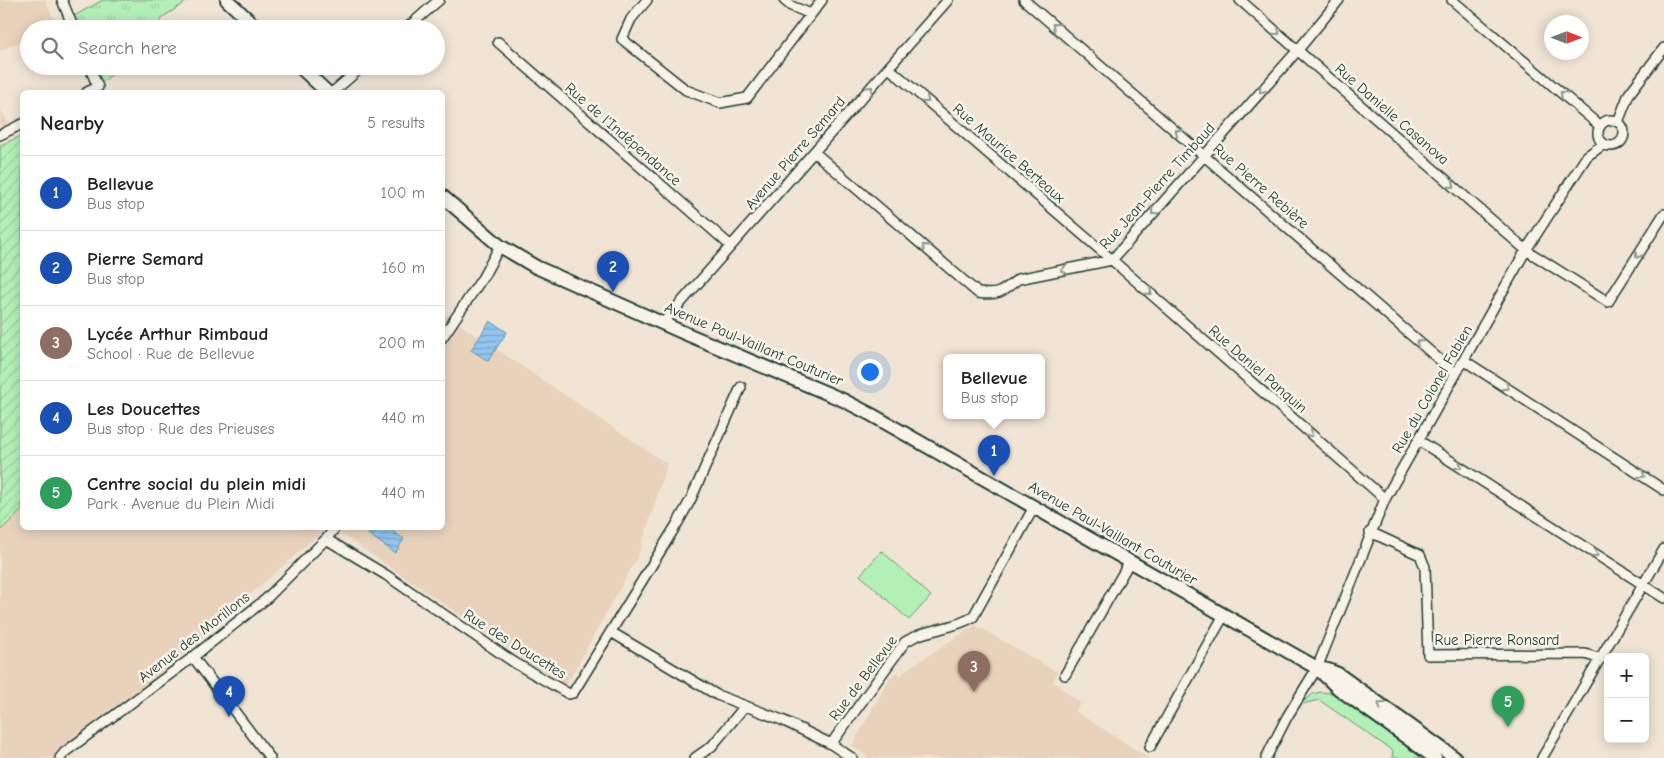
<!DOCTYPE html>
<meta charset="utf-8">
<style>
:root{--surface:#fff;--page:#f2f2f2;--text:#222;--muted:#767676;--line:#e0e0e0;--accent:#0b8043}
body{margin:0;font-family:"Comic Neue",sans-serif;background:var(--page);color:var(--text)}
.controls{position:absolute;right:15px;bottom:15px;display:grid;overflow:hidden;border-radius:8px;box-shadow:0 2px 12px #0003}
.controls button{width:45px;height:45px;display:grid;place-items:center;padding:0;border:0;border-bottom:1px solid var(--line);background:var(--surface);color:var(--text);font:25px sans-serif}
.compass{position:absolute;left:1544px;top:15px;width:45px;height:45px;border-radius:50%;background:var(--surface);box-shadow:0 2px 12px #0003;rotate:90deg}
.you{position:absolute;left:869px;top:371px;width:18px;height:18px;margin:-12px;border:4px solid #fff;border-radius:50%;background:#1a73e8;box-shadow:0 0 0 8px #1a73e833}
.badge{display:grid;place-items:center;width:32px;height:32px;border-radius:50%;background:var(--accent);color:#fff;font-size:16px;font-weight:700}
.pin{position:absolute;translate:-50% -41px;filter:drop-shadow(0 1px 2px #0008)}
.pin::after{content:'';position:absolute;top:26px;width:18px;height:15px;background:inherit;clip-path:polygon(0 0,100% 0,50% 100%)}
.popup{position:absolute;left:943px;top:354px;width:102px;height:65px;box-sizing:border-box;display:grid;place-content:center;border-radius:8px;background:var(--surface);filter:drop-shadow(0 1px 4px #0005);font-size:16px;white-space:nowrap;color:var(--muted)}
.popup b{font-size:19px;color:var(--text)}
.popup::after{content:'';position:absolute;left:50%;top:100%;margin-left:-10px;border:10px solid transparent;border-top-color:var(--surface)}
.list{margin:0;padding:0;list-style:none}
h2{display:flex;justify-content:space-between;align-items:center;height:65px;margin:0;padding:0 20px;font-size:21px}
h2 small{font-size:16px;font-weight:400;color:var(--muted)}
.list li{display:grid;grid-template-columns:32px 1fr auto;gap:15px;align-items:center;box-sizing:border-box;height:75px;padding:0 20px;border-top:1px solid var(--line)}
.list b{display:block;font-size:19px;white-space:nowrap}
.list p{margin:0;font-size:16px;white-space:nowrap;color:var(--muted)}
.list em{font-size:16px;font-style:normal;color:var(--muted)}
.icon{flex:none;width:28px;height:28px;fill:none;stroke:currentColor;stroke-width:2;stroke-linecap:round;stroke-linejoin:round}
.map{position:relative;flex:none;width:1664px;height:758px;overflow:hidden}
.search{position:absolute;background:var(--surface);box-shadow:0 2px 12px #0003;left:20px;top:20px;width:425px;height:55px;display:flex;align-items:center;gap:12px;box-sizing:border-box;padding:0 18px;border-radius:28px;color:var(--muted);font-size:19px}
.panel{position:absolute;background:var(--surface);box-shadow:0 2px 12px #0003;left:20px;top:90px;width:425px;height:440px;border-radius:8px}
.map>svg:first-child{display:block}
.built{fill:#e8d2bc}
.grass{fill:#b3f0b6;stroke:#699675}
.park{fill:url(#park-tufts);stroke:#699675}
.garden{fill:url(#garden-furrows);stroke:#699675}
.water{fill:url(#water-rules);stroke:#648fa5}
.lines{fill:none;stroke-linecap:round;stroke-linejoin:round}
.street-casing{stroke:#1f3d34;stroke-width:12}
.secondary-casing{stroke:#1f3d34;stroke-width:16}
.street{stroke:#f7f3e8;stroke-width:9}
.secondary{stroke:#f7f3e8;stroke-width:12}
.oneway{stroke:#8b988e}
.labels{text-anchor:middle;stroke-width:5;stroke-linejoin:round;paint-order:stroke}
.street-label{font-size:15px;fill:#1f3d34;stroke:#f7f3e8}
</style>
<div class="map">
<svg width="1664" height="758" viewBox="0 0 1664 758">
<defs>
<pattern id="park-tufts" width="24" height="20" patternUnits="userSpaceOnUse" patternTransform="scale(1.25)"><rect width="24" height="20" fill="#b3f0b6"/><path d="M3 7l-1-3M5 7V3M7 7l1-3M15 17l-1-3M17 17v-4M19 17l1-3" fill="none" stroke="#9acf9d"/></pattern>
<pattern id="garden-furrows" width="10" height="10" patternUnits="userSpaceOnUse" patternTransform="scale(1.25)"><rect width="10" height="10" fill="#b3f0b6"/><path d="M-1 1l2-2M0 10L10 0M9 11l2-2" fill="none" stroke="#9acf9d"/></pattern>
<pattern id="water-rules" width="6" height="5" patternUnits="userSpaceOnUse" patternTransform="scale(1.25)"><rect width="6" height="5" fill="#92c6f0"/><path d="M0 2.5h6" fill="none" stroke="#77a2c3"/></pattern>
</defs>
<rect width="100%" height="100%" fill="#f0e4d4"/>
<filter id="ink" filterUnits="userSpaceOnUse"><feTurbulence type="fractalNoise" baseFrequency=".02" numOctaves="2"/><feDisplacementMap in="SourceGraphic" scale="10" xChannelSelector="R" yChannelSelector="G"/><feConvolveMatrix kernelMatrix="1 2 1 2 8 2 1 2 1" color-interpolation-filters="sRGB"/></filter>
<g filter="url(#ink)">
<path class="built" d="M0,0H45L56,24L46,29H29V37L0,51Z
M0,108L9,124L0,129Z
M443,313L667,464L638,556L565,687L333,528H442Z
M22,510V528H326L66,758H0V531Z
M975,625L1057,672L1053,682L1081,703L1075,711L1149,758H869L852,746L890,677L897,672L901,676L904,671Z"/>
<path class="grass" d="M882,551L931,596L909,620L860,575Z
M1321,692L1331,693L1339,695L1426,758H1392L1393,751L1319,700L1302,704L1301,703L1313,694Z"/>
<path class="park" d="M103,0H189L163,17L155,29H79L74,16Z
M94,66H123L101,83Z"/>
<path class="garden" d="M22,136V510L0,531V145Z"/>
<path class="water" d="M490,321L507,332L488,361L471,350Z
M372,528H388L404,539L396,552L395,553L368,534Z"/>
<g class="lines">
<defs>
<path id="street" d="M62,0L74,29
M647,0L631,19L622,39L686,90L720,103L747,98L822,0
M784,0L791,6L811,14
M1024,0L1456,374
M1240,0L1526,250L1608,302L1664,214
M1452,0L1600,126
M406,29L439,0
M498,42L731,246
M889,68L1112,260L1385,499
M87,92L98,87L89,66
M333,92L363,66
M1598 133a13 13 0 1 1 26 0a13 13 0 1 1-26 0Z
M1618,122L1629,94L1664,48
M0,135L22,124
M814,152L978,293C998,296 1002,292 1018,279L1112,260L1298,50L1339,0
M663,323L948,0
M442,338L483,277L500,246
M1465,361L1664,490
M1418,440L1664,598
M1370,532L1420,555L1425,567L1428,655L1585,654L1601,659
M326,539L386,575L515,663L569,694L573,693L677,524L690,501L741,387
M611,632L717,695L782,720L831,744L852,758
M193,657L270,758
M1065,675L1130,561
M831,744L905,642C926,628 952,630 973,617L1034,507
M1150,747L1224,615
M60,758L65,752L193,657L266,599L326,539L335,528
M695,758L712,746L745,706
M1266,758L1287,717L1317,668L1385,499L1526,250L1587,156L1604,144
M1542,758L1664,549"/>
<path id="secondary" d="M227,0L258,29
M299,66L327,92
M442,196L500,246L536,267L682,332L843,400L872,415L1317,668L1328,670L1338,674L1455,758
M1317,668L1339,689L1435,758"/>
</defs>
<use href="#street" class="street-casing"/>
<use href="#secondary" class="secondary-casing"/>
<use href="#street" class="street"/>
<use href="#secondary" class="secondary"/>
</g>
<defs><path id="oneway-chevron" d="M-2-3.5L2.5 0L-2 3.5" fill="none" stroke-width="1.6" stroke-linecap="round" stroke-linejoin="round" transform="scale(1.25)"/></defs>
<g class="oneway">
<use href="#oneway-chevron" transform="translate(1055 26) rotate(-139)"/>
<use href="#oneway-chevron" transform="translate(1277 32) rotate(41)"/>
<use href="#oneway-chevron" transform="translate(870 89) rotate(-49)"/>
<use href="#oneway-chevron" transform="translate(1262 90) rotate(132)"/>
<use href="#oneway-chevron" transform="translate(1563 94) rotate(-139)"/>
<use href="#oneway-chevron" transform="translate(926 100) rotate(41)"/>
<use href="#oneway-chevron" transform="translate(1178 132) rotate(-139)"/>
<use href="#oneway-chevron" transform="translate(1452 185) rotate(41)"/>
<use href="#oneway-chevron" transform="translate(1154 212) rotate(131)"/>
<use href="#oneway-chevron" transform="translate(925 247) rotate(-139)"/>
<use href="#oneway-chevron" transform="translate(1638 255) rotate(123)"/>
<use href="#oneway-chevron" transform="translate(1064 270) rotate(169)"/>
<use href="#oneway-chevron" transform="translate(1149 292) rotate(41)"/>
<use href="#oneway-chevron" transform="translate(1419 343) rotate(-139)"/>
<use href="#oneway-chevron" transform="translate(1506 387) rotate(33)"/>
<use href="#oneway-chevron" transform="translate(1310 434) rotate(41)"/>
<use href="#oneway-chevron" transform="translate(1459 466) rotate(33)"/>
<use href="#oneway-chevron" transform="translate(1642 475) rotate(33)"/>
<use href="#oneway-chevron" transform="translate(1595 554) rotate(33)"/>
<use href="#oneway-chevron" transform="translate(1381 705) rotate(-144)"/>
</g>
</g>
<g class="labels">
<g class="street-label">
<text transform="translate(1392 114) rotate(41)" y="5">Rue Danielle Casanova</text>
<text transform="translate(623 134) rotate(41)" y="5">Rue de l'Indépendance</text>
<text transform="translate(795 153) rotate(-49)" y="5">Avenue Pierre Semard</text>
<text transform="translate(1009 153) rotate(41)" y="5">Rue Maurice Berteaux</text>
<text transform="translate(1157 186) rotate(-48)" y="5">Rue Jean-Pierre Timbaud</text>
<text transform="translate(1261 186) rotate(41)" y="5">Rue Pierre Rebière</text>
<text transform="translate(754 344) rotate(23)" y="5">Avenue Paul-Vaillant Couturier</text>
<text transform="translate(1258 369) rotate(41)" y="5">Rue Daniel Panquin</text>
<text transform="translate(1432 389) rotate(-60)" y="5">Rue du Colonel Fabien</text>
<text transform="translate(1113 533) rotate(30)" y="5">Avenue Paul-Vaillant Couturier</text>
<text transform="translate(194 637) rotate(-38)" y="5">Avenue des Morillons</text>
<text x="1497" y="645">Rue Pierre Ronsard</text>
<text transform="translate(515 644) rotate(32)" y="5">Rue des Doucettes</text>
<text transform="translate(863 678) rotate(-53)" y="5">Rue de Bellevue</text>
</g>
</g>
</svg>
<div class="controls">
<button>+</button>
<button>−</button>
</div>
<svg class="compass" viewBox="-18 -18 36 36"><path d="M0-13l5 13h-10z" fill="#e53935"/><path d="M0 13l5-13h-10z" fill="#767676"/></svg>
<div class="you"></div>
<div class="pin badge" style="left:994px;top:476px;background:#1a4fb4">1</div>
<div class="popup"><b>Bellevue</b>Bus stop</div>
<div class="pin badge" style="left:613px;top:292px;background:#1a4fb4">2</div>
<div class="pin badge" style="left:974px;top:692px;background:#8d6e63">3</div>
<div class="pin badge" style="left:229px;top:717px;background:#1a4fb4">4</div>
<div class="pin badge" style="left:1508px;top:727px;background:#2e9e5b">5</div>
<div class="search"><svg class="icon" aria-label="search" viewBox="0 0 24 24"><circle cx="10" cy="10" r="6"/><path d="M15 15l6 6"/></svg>Search here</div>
<section class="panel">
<h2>Nearby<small>5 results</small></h2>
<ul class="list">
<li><span class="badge" style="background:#1a4fb4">1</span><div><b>Bellevue</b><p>Bus stop</p></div><em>100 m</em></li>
<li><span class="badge" style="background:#1a4fb4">2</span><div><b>Pierre Semard</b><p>Bus stop</p></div><em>160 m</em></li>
<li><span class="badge" style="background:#8d6e63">3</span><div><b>Lycée Arthur Rimbaud</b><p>School · Rue de Bellevue</p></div><em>200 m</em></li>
<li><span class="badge" style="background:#1a4fb4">4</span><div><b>Les Doucettes</b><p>Bus stop · Rue des Prieuses</p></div><em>440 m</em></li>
<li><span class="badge" style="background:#2e9e5b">5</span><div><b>Centre social du plein midi</b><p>Park · Avenue du Plein Midi</p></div><em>440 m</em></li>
</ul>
</section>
</div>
